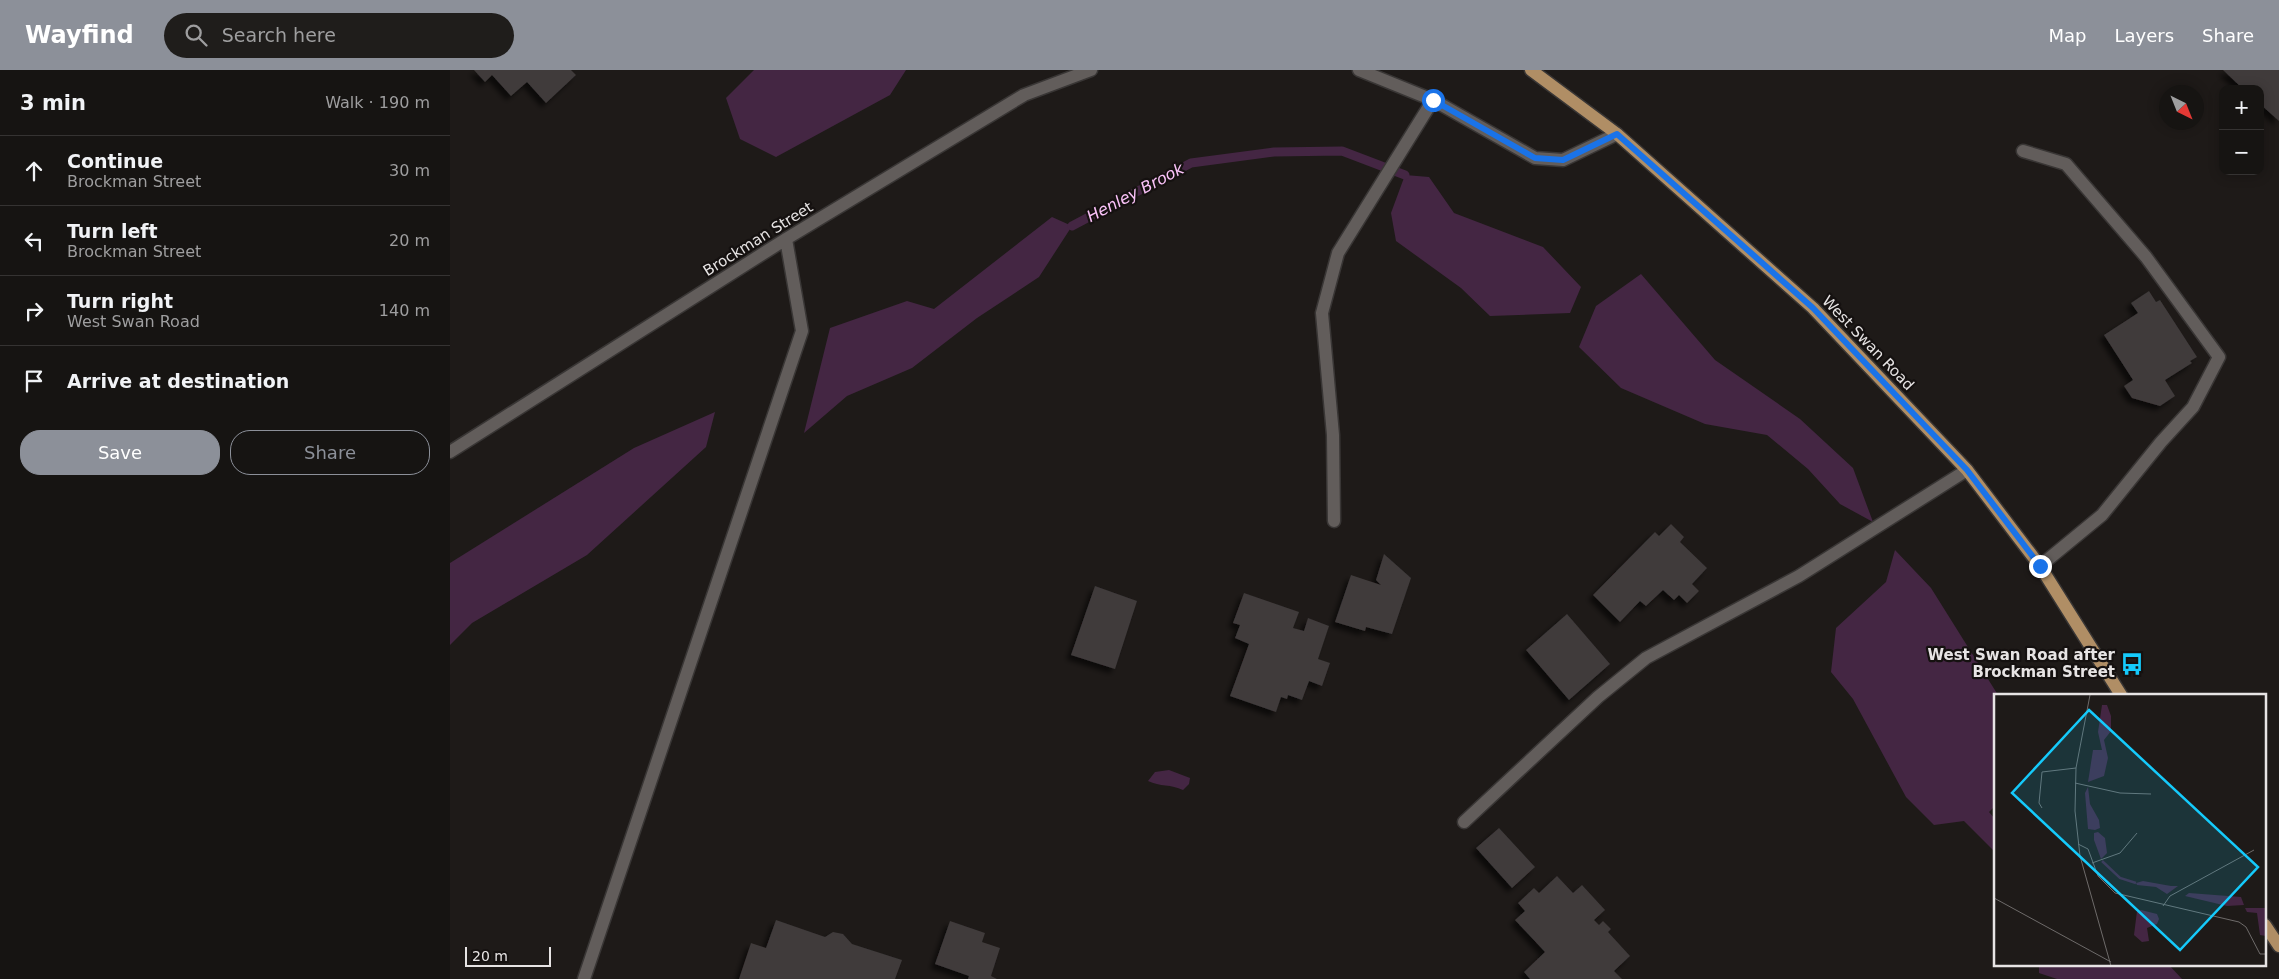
<!DOCTYPE html>
<meta charset="utf-8">
<style>
:root{--surface:#161412;--page:#1f1d1b;--text:#f1f3f6;--muted:#9e9e9f;--line:#353332;--accent:#8c9099}
body{margin:0;font-family:"DejaVu Sans",sans-serif;background:var(--page);color:var(--text)}
.controls{position:absolute;right:15px;top:15px;display:grid;overflow:hidden;border-radius:10px;box-shadow:0 2px 12px #0003}
.controls button{width:45px;height:45px;display:grid;place-items:center;padding:0;border:0;border-bottom:1px solid var(--line);background:var(--surface);color:var(--text);font:25px sans-serif}
.compass{position:absolute;left:1709px;top:15px;width:45px;height:45px;border-radius:50%;background:var(--surface);box-shadow:0 2px 12px #0003;rotate:137deg}
.scale{position:absolute;left:15px;bottom:12px;width:86px;box-sizing:border-box;padding-left:5px;border:2px solid #e7e4e4;border-top:0;font-size:14px;line-height:18px;white-space:nowrap;color:#e7e4e4;-webkit-text-stroke:4px #151110;paint-order:stroke}
.stop{position:absolute;width:15px;height:15px;margin:-11px;border:4px solid #1a73e8;border-radius:50%;background:#fff}
.stop.end{background:#1a73e8;border-color:#fff;box-shadow:0 1px 5px #0008}
.list{margin:0;padding:0;list-style:none}
h2{display:flex;justify-content:space-between;align-items:center;height:65px;margin:0;padding:0 20px;font-size:21px}
h2 small{font-size:16px;font-weight:400;color:var(--muted)}
.list li{display:grid;grid-template-columns:32px 1fr auto;gap:15px;align-items:center;box-sizing:border-box;height:70px;padding:0 20px;border-top:1px solid var(--line)}
.list b{display:block;font-size:19px;white-space:nowrap}
.list p{margin:0;font-size:16px;white-space:nowrap;color:var(--muted)}
.list em{font-size:16px;font-style:normal;color:var(--muted)}
.actions{display:flex;gap:10px;padding:15px 20px}
.actions a{flex:1;padding:11px 0;border:1px solid var(--accent);border-radius:20px;text-align:center;font-size:18px;color:var(--accent)}
.actions .main{background:var(--accent);color:#fff}
.icon{flex:none;width:28px;height:28px;fill:none;stroke:currentColor;stroke-width:2;stroke-linecap:round;stroke-linejoin:round}
.map{position:relative;flex:none;width:1829px;height:909px;overflow:hidden}
header{display:flex;align-items:center;gap:30px;box-sizing:border-box;height:70px;padding:0 25px;background:var(--accent);color:#fff}
header strong{font-size:24px}
nav{display:flex;gap:28px;margin-inline-start:auto;font-size:18px}
.search{width:350px;height:45px;background:var(--page);display:flex;align-items:center;gap:12px;box-sizing:border-box;padding:0 18px;border-radius:28px;color:var(--muted);font-size:19px}
main{display:flex}
aside{flex:1;background:var(--surface)}
.map>svg:first-child{display:block}
.water{fill:#442643}
.lines{fill:none;stroke-linecap:round;stroke-linejoin:round}
.stream{stroke:#442643;stroke-width:9}
.building{fill:#3f3a3b;filter:url(#shadow)}
.minor-casing{stroke:#393635;stroke-width:15}
.major-casing{stroke:#393635;stroke-width:15}
.minor{stroke:#625d5b;stroke-width:12}
.major{stroke:#b08e65;stroke-width:12}
.route{stroke:#1a73e8;stroke-width:6}
.labels{text-anchor:middle;stroke-width:4.5;stroke-linejoin:round;paint-order:stroke}
.street-label{font-size:15px;fill:#e7e4e4;stroke:#151110}
.poi-label{font-size:15px;font-weight:bold;fill:#e7e4e4;stroke:#151110;text-anchor:end}
.water-label{font-size:16px;font-style:italic;fill:#fac2f8;stroke:#151110}
.inset-river{fill:none;stroke:#442643;stroke-width:2.5}
.inset-road{fill:none;stroke:#6e6b6a;stroke-width:1}
.view{fill:#15cafb;fill-opacity:0.15;stroke:#15cafb;stroke-width:2.5}
.inset-edge{fill:none;stroke:#e7e4e4;stroke-width:2.5}
</style>
<header>
<strong>Wayfind</strong>
<div class="search"><svg class="icon" aria-label="search" viewBox="0 0 24 24"><circle cx="10" cy="10" r="6"/><path d="M15 15l6 6"/></svg>Search here</div>
<nav><a>Map</a><a>Layers</a><a>Share</a></nav>
</header>
<main>
<aside>
<h2>3 min<small>Walk · 190 m</small></h2>
<ul class="list">
<li><svg class="icon" aria-label="ahead" viewBox="0 0 24 24"><path d="M12 20V5M6 11l6-6 6 6"/></svg><div><b>Continue</b><p>Brockman Street</p></div><em>30 m</em></li>
<li><svg class="icon" aria-label="left" viewBox="0 0 24 24"><path d="M17 20v-9H6M10 6l-5 5 5 5"/></svg><div><b>Turn left</b><p>Brockman Street</p></div><em>20 m</em></li>
<li><svg class="icon" aria-label="right" viewBox="0 0 24 24"><path d="M7 20v-9h11M14 6l5 5-5 5"/></svg><div><b>Turn right</b><p>West Swan Road</p></div><em>140 m</em></li>
<li><svg class="icon" aria-label="arrive" viewBox="0 0 24 24"><path d="M6 21V4h12l-3 4 3 4H6"/></svg><div><b>Arrive at destination</b></div></li>
</ul>
<div class="actions"><a class="main">Save</a><a>Share</a></div>
</aside>
<div class="map">
<svg width="1829" height="909" viewBox="0 0 1829 909">
<defs>
<filter id="shadow"><feDropShadow dx="-4.5" dy="4.5" stdDeviation="2.5" flood-color="#0009"/></filter>
</defs>
<rect width="100%" height="100%" fill="#1e1a18"/>
<path class="water" d="M304,0H456L440,25L326,87L290,69L276,28Z
M955,105L979,107L1004,143L1093,177L1131,217L1120,243L1040,246L1011,218L946,171L941,143Z
M602,147L622,156L589,207L527,248L462,298L397,326L354,363L380,258L457,231L484,239Z
M1191,204L1265,290L1350,349L1403,398L1423,452L1390,434L1358,399L1317,365L1255,354L1171,318L1129,277L1146,236Z
M265,342L256,377L137,485L22,553L0,575V493L184,378Z
M1445,480L1481,518L1548,625H1545V736L1539,742L1545,749V782L1514,751L1484,755L1456,727L1403,629L1381,602L1386,558L1436,512Z
M719,700L740,708L739,714L733,720C721,714 710,717 698,711L705,702Z
M1589,895H1719L1732,909H1607L1589,903Z"/>
<g class="lines">
<path class="stream" d="M622,156L741,93L824,82L892,81L955,105"/>
</g>
<path class="building" d="M24,0H121L126,5L96,33L77,12L61,26L42,5L35,12Z
M1773,0H1829V51L1810,34V19H1793Z
M1699,221L1706,232L1710,230L1747,287L1740,291L1742,293L1715,310L1725,326L1710,336L1682,328L1674,316L1683,310L1654,265L1688,243L1681,233Z
M1221,454L1234,467L1230,472L1257,498L1242,514L1249,521L1237,533L1229,525L1224,530L1213,520L1196,536L1190,531L1170,552L1143,525L1205,462L1209,466Z
M934,484L961,508L942,564L916,557L915,561L885,552L901,505L931,515L926,510Z
M645,516L687,531L665,599L621,585Z
M794,523L849,542L843,558L854,561L858,548L879,556L868,589L880,593L872,616L859,611L852,630L838,625L837,629L831,627L826,642L780,626L799,574L785,568L790,555L783,553Z
M1117,544L1160,594L1119,630L1076,580Z
M1049,758L1085,797L1062,818L1026,778Z
M1107,806L1123,823L1132,815L1155,840L1144,850L1149,855L1153,851L1161,859L1158,862L1180,886L1164,901L1172,909H1080L1074,902L1095,882L1065,850L1075,841L1068,833L1084,818L1089,823Z
M326,850L375,867L383,862L393,864L402,874L452,890L445,909H289L301,873L316,878Z
M500,851L535,863L532,872L550,878L541,906L547,909H518L519,906L485,894Z"/>
<g class="lines">
<defs>
<path id="minor" d="M909,0L983,30L1085,88L1113,90L1167,64
M1573,81L1616,94L1696,187L1769,287L1743,337L1711,372L1652,445L1590,496
M0,382L336,169L574,25L641,0
M884,451L883,365L872,243L888,183L983,30
M1014,752L1148,627L1196,588L1349,506L1517,400
M134,909L352,261L336,169"/>
<path id="major" d="M1081,0L1167,64L1363,238L1517,400L1590,496L1671,625
M1815,855L1829,876"/>
</defs>
<use href="#minor" class="minor-casing"/>
<use href="#major" class="major-casing"/>
<use href="#minor" class="minor"/>
<use href="#major" class="major"/>
</g>
<g class="lines">
<path class="route" d="M983,30L1085,88L1113,90L1167,64L1363,238L1517,400L1590,496"/>
</g>
<defs>
<symbol id="bus-bare" viewBox="-9 -9 18 18"><path d="M-5-6H5V4H4V6H2V4H-2V6H-4V4H-5ZM-3.5-4V0h7V-4ZM-3.5 1.2v1.5H-2V1.2ZM2 1.2v1.5H3.5V1.2Z" fill="#15cafb" stroke="#151110" stroke-width="2.5" paint-order="stroke"/></symbol>
</defs>
<g fill-rule="evenodd">
<use href="#bus-bare" x="1666" y="578" width="32" height="32"/>
</g>
<g class="labels">
<g class="street-label">
<text transform="translate(308 169) rotate(-32)" y="5">Brockman Street</text>
<text transform="translate(1418 273) rotate(46)" y="5">West Swan Road</text>
</g>
<g class="poi-label">
<text x="1665" y="590">West Swan Road after<tspan x="1665" dy="17">Brockman Street</tspan></text>
</g>
<g class="water-label">
<text transform="translate(685 122) rotate(-28)" y="6">Henley Brook</text>
</g>
</g>
<g transform="translate(1544 624)">
<rect width="272" height="272" fill="#1e1a18"/>
<path d="M108,11H113L117,22V37L110,46L114,64L110,82L94,88L99,56H108L104,38ZM94,93L96,110L105,126L106,134L101,136L94,135L91,99ZM104,138L111,144L113,159L107,165L100,146V139ZM149,187L177,192H184L173,200L162,193L143,191L142,189ZM195,199L247,203L250,211L233,212L191,202ZM251,214H272V242L266,241L263,219L253,218ZM147,216L163,220L165,225L163,230L153,234L155,247L148,248L140,241L143,217Z" fill="#442643"/>
<path class="inset-river" d="M108,167L126,184L142,189"/>
<path class="inset-road" d="M96,1L82,74L81,117L86,162L117,272M81,89L126,99L157,100M48,114L45,109L48,78L82,74M84,150L94,155L104,182L121,199L245,228L252,233L266,260H273M98,169L126,159L143,139M0,204L117,268M169,212L176,202L260,156"/>
<path class="view" d="M95,16L264,173L186,256L18,99Z"/>
<rect width="272" height="272" class="inset-edge"/>
</g>
</svg>
<div class="controls">
<button>+</button>
<button>−</button>
</div>
<svg class="compass" viewBox="-18 -18 36 36"><path d="M0-13l5 13h-10z" fill="#e53935"/><path d="M0 13l5-13h-10z" fill="#9e9e9f"/></svg>
<div class="scale">20 m</div>
<div class="stop" style="left:983px;top:30px"></div>
<div class="stop end" style="left:1590px;top:496px"></div>
</div>
</main>
